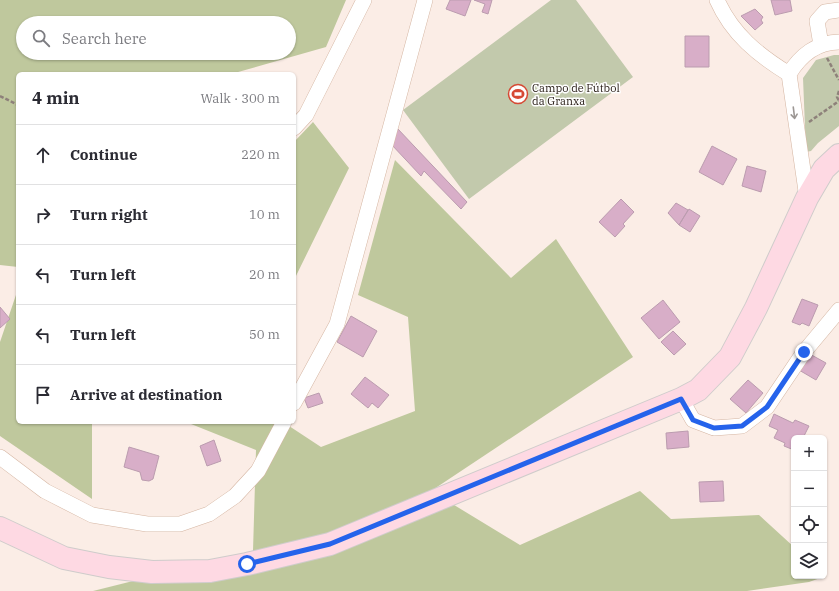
<!DOCTYPE html>
<meta charset="utf-8">
<style>
:root{--surface:#fff;--page:#f7f7f7;--text:#2b2b33;--muted:#7c7c81;--line:#e1e1e2}
body{margin:0;font-family:"IBM Plex Serif",serif;background:var(--page);color:var(--text)}
.controls{position:absolute;right:12px;bottom:12px;display:grid;overflow:hidden;border-radius:6px;box-shadow:0 1px 3px #0004}
.controls button{width:36px;height:36px;display:grid;place-items:center;padding:0;border:0;border-bottom:1px solid var(--line);background:var(--surface);color:var(--text);font:20px sans-serif}
.stop{position:absolute;width:12px;height:12px;margin:-9px;border:3px solid #2563eb;border-radius:50%;background:#fff}
.stop.end{background:#2563eb;border-color:#fff;box-shadow:0 1px 4px #0008}
.list{margin:0;padding:0;list-style:none}
h2{display:flex;justify-content:space-between;align-items:center;height:52px;margin:0;padding:0 16px;font-size:17px}
h2 small{font-size:13px;font-weight:400;color:var(--muted)}
.list li{display:grid;grid-template-columns:26px 1fr auto;gap:12px;align-items:center;box-sizing:border-box;height:60px;padding:0 16px;border-top:1px solid var(--line)}
.list b{display:block;font-size:15px;white-space:nowrap}
.list em{font-size:13px;font-style:normal;color:var(--muted)}
.icon{flex:none;width:22px;height:22px;fill:none;stroke:currentColor;stroke-width:2;stroke-linecap:round;stroke-linejoin:round}
.map{position:relative;flex:none;width:839px;height:591px;overflow:hidden}
.search{position:absolute;background:var(--surface);box-shadow:0 1px 3px #0004;left:16px;top:16px;width:280px;height:44px;display:flex;align-items:center;gap:10px;box-sizing:border-box;padding:0 14px;border-radius:22px;color:var(--muted);font-size:15px}
.panel{position:absolute;background:var(--surface);box-shadow:0 1px 3px #0004;left:16px;top:72px;width:280px;height:352px;border-radius:6px}
.map>svg:first-child{display:block}
.green{fill:#c2c9ac}
.forest{fill:#bfc89d;fill-rule:evenodd}
.building{fill:#d8aec8;stroke:#bb9caf}
.lines{fill:none;stroke-linecap:round;stroke-linejoin:round}
.street-casing{stroke:#d5b6a3;stroke-width:16}
.primary-casing{stroke:#cfcccb;stroke-width:24}
.path{stroke:#8e817a;stroke-width:2.5;stroke-dasharray:4 2;stroke-linecap:butt}
.street{stroke:#fff;stroke-width:15}
.primary{stroke:#fed9e3;stroke-width:22}
.oneway{stroke:#9c9794}
.route{stroke:#2563eb;stroke-width:5}
.labels{text-anchor:middle;stroke-width:3;stroke-linejoin:round;paint-order:stroke}
.poi-label{font-size:11px;fill:#231811;stroke:#fefefe;text-anchor:start}
</style>
<div class="map">
<svg width="839" height="591" viewBox="0 0 839 591">
<rect width="100%" height="100%" fill="#fbede6"/>
<path class="green" d="M551,0H576L633,77L469,199L403,110Z
M834,55H839V126L818,143L811,151L806,152L803,78L816,60Z"/>
<path class="forest" d="M0,0H346L326,47L231,74H18V267L0,265ZM23,23H289V53H23Z
M313,122L349,168L294,280V142Z
M395,160L511,278L556,239L633,357L431,491L520,545L640,491L671,519L759,515L794,547V576H824V574L826,576L809,582L747,591H93L253,551L256,450L186,422H283L321,447L415,411L408,317L358,295Z
M18,289V422H92V499L0,436V342Z"/>
<path class="building" d="M450,0H471L465,16L446,9Z
M474,0H492L488,14L482,12L485,4Z
M771,0H790L792,11L775,15Z
M755,9L763,17L761,20L763,23L755,30L741,16Z
M685,36H709V67H685Z
M397,128L467,202L461,209L424,171L421,176L391,144Z
M712,146L737,159L723,185L699,172Z
M747,166L766,171L761,192L742,186Z
M621,199L634,212L623,224L625,226L615,237L599,222Z
M676,203L688,210L679,225L668,213Z
M689,209L700,216L690,232L679,225Z
M802,299L818,305L809,326L802,323L800,325L792,322Z
M663,300L680,322L659,339L641,318Z
M0,307L10,319L0,328Z
M351,316L377,331L363,357L337,342Z
M673,331L686,344L674,355L661,342Z
M808,353L826,363L816,380L799,370Z
M365,377L389,395L378,408L372,403L368,408L351,394Z
M748,380L763,393L746,413L730,399Z
M319,393L323,403L308,408L304,398Z
M774,414L793,423L795,420L809,426L803,438H794V450L784,446L785,443L774,438L778,430L769,426Z
M688,431L689,447L667,449L666,433Z
M214,440L221,461L207,466L200,446Z
M129,447L159,456L153,479L149,481L142,480L140,472L124,467Z
M723,481L724,501L700,502L699,482Z"/>
<g class="lines">
<defs>
<path id="street" d="M717,0C732,34 758,55 789,74
M821,45L817,21L825,12L839,10
M294,128L306,115L364,0
M807,198L789,74C800,56 817,42 839,42
M681,399L693,420L714,428L742,426L767,407L804,352L839,310
M294,403L337,324L425,0
M0,457L45,491L92,515L147,524H180L209,514L235,496L258,471L284,422"/>
<path id="primary" d="M0,528L64,558L109,567L152,572L210,571L247,564L330,544L681,399L698,390L730,357L756,308L807,198L824,169L839,155"/>
</defs>
<use href="#street" class="street-casing"/>
<use href="#primary" class="primary-casing"/>
<path class="path" d="M827,58L839,80
M839,91L837,97L839,101
M0,96L18,105
M809,122L839,101"/>
<use href="#street" class="street"/>
<use href="#primary" class="primary"/>
</g>
<defs><path id="oneway-shaft" d="M-6 0H5M1.5-3L5.5 0L1.5 3" fill="none" stroke-width="1.6" stroke-linecap="round" stroke-linejoin="round"/></defs>
<use class="oneway" href="#oneway-shaft" transform="translate(794 113) rotate(83)"/>
<g class="lines">
<path class="route" d="M247,564L330,544L681,399L693,420L714,428L742,426L767,407L804,352"/>
</g>
<defs>
<symbol id="stadium-ring" viewBox="-11 -11 22 22"><circle r="9.5" fill="#fefefe" stroke="#d64934" stroke-width="1.5"/><path d="M0-5a6.5 5 0 1 0 0 10a6.5 5 0 1 0 0-10ZM-3.5-1.8h7v3.6h-7Z" fill="#d64934"/></symbol>
</defs>
<g fill-rule="evenodd">
<use href="#stadium-ring" x="507" y="83" width="22" height="22"/>
</g>
<g class="labels">
<g class="poi-label">
<text x="532" y="92">Campo de Fútbol<tspan x="532" dy="13">da Granxa</tspan></text>
</g>
</g>
</svg>
<div class="controls">
<button>+</button>
<button>−</button>
<button><svg class="icon" aria-label="locate" viewBox="0 0 24 24"><circle cx="12" cy="12" r="6"/><path d="M12 2v4M12 18v4M2 12h4M18 12h4"/></svg></button>
<button><svg class="icon" aria-label="layers" viewBox="0 0 24 24"><path d="M12 4l9 5-9 5-9-5zM3 14l9 5 9-5"/></svg></button>
</div>
<div class="stop" style="left:247px;top:564px"></div>
<div class="stop end" style="left:804px;top:352px"></div>
<div class="search"><svg class="icon" aria-label="search" viewBox="0 0 24 24"><circle cx="10" cy="10" r="6"/><path d="M15 15l6 6"/></svg>Search here</div>
<section class="panel">
<h2>4 min<small>Walk · 300 m</small></h2>
<ul class="list">
<li><svg class="icon" aria-label="ahead" viewBox="0 0 24 24"><path d="M12 20V5M6 11l6-6 6 6"/></svg><div><b>Continue</b></div><em>220 m</em></li>
<li><svg class="icon" aria-label="right" viewBox="0 0 24 24"><path d="M7 20v-9h11M14 6l5 5-5 5"/></svg><div><b>Turn right</b></div><em>10 m</em></li>
<li><svg class="icon" aria-label="left" viewBox="0 0 24 24"><path d="M17 20v-9H6M10 6l-5 5 5 5"/></svg><div><b>Turn left</b></div><em>20 m</em></li>
<li><svg class="icon" aria-label="left" viewBox="0 0 24 24"><path d="M17 20v-9H6M10 6l-5 5 5 5"/></svg><div><b>Turn left</b></div><em>50 m</em></li>
<li><svg class="icon" aria-label="arrive" viewBox="0 0 24 24"><path d="M6 21V4h12l-3 4 3 4H6"/></svg><div><b>Arrive at destination</b></div></li>
</ul>
</section>
</div>
